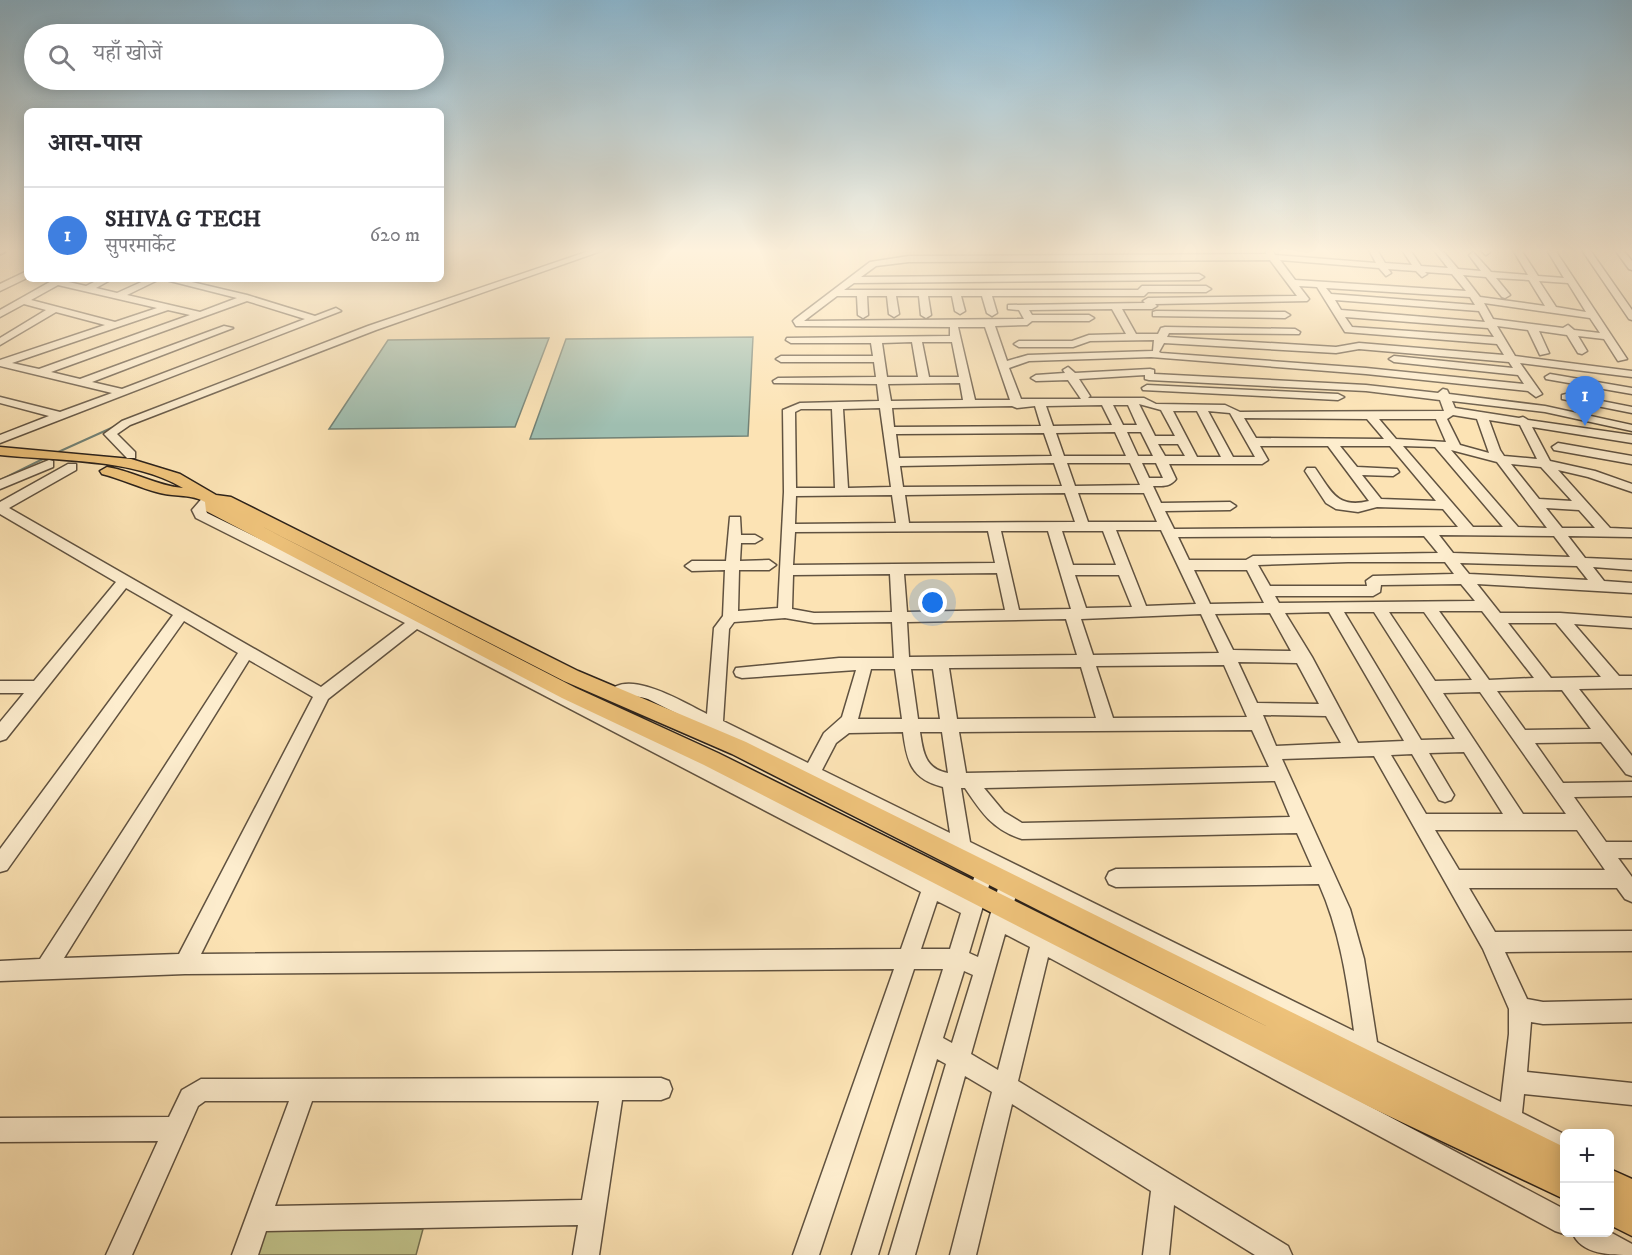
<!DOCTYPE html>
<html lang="hi">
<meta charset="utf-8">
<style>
:root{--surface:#fff;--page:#f2f2f3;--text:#2b2b33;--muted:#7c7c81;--line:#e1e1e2;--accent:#8f2418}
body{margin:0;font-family:"IM FELL DW Pica","Noto Serif Devanagari",serif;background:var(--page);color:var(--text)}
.controls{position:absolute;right:18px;bottom:18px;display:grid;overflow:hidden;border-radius:9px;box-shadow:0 3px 15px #0003}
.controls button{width:54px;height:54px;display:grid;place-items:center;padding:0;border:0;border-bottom:2px solid var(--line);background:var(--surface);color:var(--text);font:30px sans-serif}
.you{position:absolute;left:933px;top:603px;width:21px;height:21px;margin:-15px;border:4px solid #fff;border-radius:50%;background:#1a73e8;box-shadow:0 0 0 9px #1a73e833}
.badge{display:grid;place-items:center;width:39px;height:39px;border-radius:50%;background:var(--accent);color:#fff;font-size:20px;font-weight:700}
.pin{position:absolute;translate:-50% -50px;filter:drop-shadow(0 2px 3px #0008)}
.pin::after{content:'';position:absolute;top:32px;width:21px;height:18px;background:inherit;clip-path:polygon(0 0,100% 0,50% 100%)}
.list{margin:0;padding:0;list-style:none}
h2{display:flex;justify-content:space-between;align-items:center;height:78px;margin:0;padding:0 24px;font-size:26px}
h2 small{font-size:20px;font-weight:400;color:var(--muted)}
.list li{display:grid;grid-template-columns:39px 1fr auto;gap:18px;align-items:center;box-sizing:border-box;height:96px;padding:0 24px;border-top:2px solid var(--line)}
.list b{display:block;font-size:22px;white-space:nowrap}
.list p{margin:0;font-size:20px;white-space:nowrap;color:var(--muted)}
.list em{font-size:20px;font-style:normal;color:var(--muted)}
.icon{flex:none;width:33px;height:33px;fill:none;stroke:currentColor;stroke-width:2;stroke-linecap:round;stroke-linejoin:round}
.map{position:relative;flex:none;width:1632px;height:1255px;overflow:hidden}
.search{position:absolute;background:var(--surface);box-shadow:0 3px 15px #0003;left:24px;top:24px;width:420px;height:66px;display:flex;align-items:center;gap:15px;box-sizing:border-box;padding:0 21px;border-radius:33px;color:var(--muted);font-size:22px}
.panel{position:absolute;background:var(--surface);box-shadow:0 3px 15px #0003;left:24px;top:108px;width:420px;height:174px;border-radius:9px}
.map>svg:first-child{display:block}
.green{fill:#c1c38b;stroke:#767252;stroke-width:1.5}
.water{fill:#9fbeb0;stroke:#718074;stroke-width:1.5}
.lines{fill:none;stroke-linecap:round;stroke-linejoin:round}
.stream{stroke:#718074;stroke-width:2}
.minor-casing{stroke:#605240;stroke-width:3}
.major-casing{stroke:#2c221a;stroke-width:3}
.minor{fill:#fdedce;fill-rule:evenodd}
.major{fill:#eec27a;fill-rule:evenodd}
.rail{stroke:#2c221a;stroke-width:2;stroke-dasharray:7 7;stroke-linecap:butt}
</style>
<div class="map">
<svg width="1632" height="1255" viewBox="0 0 1632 1255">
<rect width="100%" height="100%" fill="#fce3b4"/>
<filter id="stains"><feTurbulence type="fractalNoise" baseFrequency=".00333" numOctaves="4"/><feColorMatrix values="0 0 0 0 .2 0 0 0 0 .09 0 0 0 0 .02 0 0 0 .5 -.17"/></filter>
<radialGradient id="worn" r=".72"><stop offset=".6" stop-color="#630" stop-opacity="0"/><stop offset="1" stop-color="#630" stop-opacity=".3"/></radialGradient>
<path class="green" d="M423,1229L416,1255H257L266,1231Z"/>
<path class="water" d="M753,337L748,436L530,439L566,339Z
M549,338L515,427L329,429L388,340Z"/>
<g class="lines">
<path class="stream" d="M146,412L296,354
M56,453L118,425
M0,480L47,457"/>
<defs>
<path id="minor" d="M592,250H604L376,330L130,425L117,434L135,452V458H127L104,434L122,421L368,326Z
M1266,250H1272L1275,255L1376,263L1369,250H1377L1385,263L1412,265L1402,250H1410L1421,266L1448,268L1434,250H1442L1458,269L1481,271L1469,255L1473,252L1491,272L1528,275L1513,250H1521L1538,276L1564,278L1547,250H1555L1627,359L1618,361L1604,339L1578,336L1587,351L1582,354L1578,353L1567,335L1539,331L1549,353L1540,355L1528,330L1497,326L1515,356L1632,371V377L1520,363L1542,394L1536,397L1528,391L1366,374L1151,357L1029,361L1009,368L1021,399H1081L1068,380L1036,381L1031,378L1036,375L1065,373L1063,370L1068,367L1075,373L1150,369L1154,370V374L1366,385L1438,393L1443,389L1447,390L1449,394L1545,406L1632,425V431L1545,412L1452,401L1455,408L1519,418L1523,417L1528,420L1632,435V443L1532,427L1550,461L1595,471L1632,484V492L1588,477L1558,470L1610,528L1632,529V537L1568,536L1585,558L1632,560V570L1593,567L1604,581L1632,583V593L1477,584L1500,613H1560L1632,618V628L1574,624L1619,676H1632V688L1579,689L1632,756V776L1626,774L1601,742L1535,743L1563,783L1632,782V796L1574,797L1606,842H1632V858H1618L1632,877V902L1625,899L1617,888H1469L1495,932L1632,931V951L1505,952L1527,999L1543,1002L1632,1000V1022L1543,1024L1531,1022L1527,1072L1632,1083V1105L1524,1094L1522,1113L1564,1134V1158L1518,1135L1509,1140L1501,1136L1498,1125L1019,885L1010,916L1564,1209V1232H1569L1564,1234L1555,1231L1048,957L1018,1081L1288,1246L1292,1255H1255L1174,1205L1169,1255H1143L1151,1191L1012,1104L976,1255H950L992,1092L965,1076L915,1255H889L946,1064L937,1059L878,1255H852L943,969H914L819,1255H793L894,969L185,974L0,981V961L40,959L238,653L184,621L7,870L0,872V849L173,615L126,588L6,739L0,741V722L24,693H0V681H34L116,582L0,514V502L68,464H76V470L9,508L321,687L405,623L196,518L192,510L205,495H215L216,498L206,510L207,513L421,618L967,896L979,865L648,699C628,692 623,704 609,699L607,695C624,665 686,704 707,714L714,628L723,616L725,570L692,571L685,566L692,561H726L730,517H740L741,535H755L762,539L755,543H741L740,561L769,560L776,565L769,570H739L738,611L778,608L784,492L783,410L800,403L879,401L877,384L774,383L773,381L778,378L876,377L874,362H781L776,359L781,356H873L871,343H791L786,340L787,338L950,336V327L796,326L793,321L795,319L870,262L909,256L1266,254ZM1270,260L1297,296L1148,298L1143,301L1145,303L1008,305V309L1019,310L1024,319L804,321L837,296H857L858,315L863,318L868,315L867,296H887L889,314L894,317L899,314L896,296H919L921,315L926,318L931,315L928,296H952L955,311L960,314L965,311L961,296H982L987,313L992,316L997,313L992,296H1144L1148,292H1206L1211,289L1206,286H1142L1138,290H844L854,283L1199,280L1204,277L1199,274L861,277L876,266L909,262ZM1280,260L1379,268L1386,276L1391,273L1388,269L1416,271L1422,277L1427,274L1425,272L1452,274L1466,291L1295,280ZM1463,275L1486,277L1502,297L1505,298L1510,295L1496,278L1529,280L1545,306L1480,297ZM1539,281L1568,283L1586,312L1556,307ZM1299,286L1317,287L1345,332L1497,344L1504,355L1359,343L1336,347L1167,337L1169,333L1299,334L1300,332L1295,329L1165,327L1161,328L1158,334H1136L1122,309H1152L1157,306L1155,304L1307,301L1309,299ZM1326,288L1470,297L1475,305L1331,294ZM1335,300L1479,311L1485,322L1341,310ZM1484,303L1590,318L1600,333L1574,330L1568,325L1563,328L1493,319ZM1112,309L1126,334L1089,335L1072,341H1019L1014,344L1019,347H1073L1090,341L1154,340L1153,351L1028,355L1007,361L995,326L1027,325L1032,321H1089L1094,318L1089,315H1032L1029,310ZM1345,317L1488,328L1494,337L1352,327ZM958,327H985L1010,400H975ZM912,342L918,377H887L882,343ZM922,342H952L959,377H929ZM1164,343L1336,353L1359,349L1509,362L1513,368L1394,356L1389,359L1394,362L1518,375L1524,384L1366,368L1161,353L1159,352ZM1145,375V379L1149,380L1366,391L1440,400L1444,411L1240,412L1225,405L1156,404L1144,398H1088L1090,396L1079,379ZM960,383L963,400L891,401L888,384ZM1139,404L1161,410L1175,436H1155ZM1102,405L1112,425L1053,426L1046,406ZM1113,405H1128L1137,425H1123ZM1012,406L1017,408L1035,406L1041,426L894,427L892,408ZM880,408L891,487L848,488L843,409ZM801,409H832L835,488H796L795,412ZM1173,411H1197L1221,457H1197ZM1208,411L1230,413L1255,457H1233ZM1453,415L1477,419L1489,453L1460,445L1447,419ZM1244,418L1367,419L1384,439L1256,438ZM1379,419H1436L1446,442L1396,439ZM1489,420L1520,425L1537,459L1504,456L1500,450ZM1115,432L1126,456H1064L1056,433ZM1127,432H1141L1153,456H1138ZM1044,433L1052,456L899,458L896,434ZM1158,444H1178L1185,456H1165ZM1260,446H1328L1369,501C1337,509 1331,491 1315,468H1307L1305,471L1326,503L1336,509L1358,512L1377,507L1443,509L1458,527L1174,529L1165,511L1230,510L1236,506L1230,502L1161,503L1153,486C1163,486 1170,487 1176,479L1169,464H1262L1268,460ZM1340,446H1390L1436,501L1381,499L1362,475L1393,476L1399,472L1397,469L1357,467ZM1403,446L1435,447L1503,527H1473ZM1451,450L1497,462L1547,528L1518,527ZM1054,463L1062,486L903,487L900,466ZM1067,463H1130L1140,485L1075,486ZM1142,463H1156L1163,478H1149ZM1511,464L1541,467L1572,501L1539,499ZM1065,493L1075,522L909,523L905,495ZM1078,493H1144L1157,522H1088ZM892,495L896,523L795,524L796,496ZM1546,508L1579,510L1595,528H1562ZM1116,530H1161L1196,604L1146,606ZM988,531L995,563L793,565L795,532ZM1001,531H1048L1071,609L1019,610ZM1062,531H1103L1116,565H1073ZM1439,535L1554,536L1570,557L1453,553ZM1424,536L1438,553L1253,556L1246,560H1189L1178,537ZM1348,562H1445L1454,574L1373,576L1366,581L1367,586H1270L1258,565ZM1460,563L1577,566L1588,580L1469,574ZM1194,570H1247L1264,603L1210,604ZM997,573L1005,610L907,612L904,574ZM890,574L892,612L814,613L792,609L793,575ZM1075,575H1119L1132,607L1086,608ZM1461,584L1475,601L1279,603L1275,596H1373L1380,592L1381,585ZM1439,611H1482L1534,678L1489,680ZM1329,612L1404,741L1358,743L1312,657L1285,613ZM1344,612H1374L1455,739L1421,740ZM1389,612H1424L1472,680L1435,681ZM1270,613L1291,651L1233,650L1215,614ZM1201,614L1219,653L1093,655L1081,619ZM785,618L814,623L892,622L894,658H839L736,668L734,672L736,676L742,678L856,670L842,717L824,733L808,763L723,721L729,629L734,622ZM1066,619L1077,655L909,657L907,622ZM1508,623H1556L1601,677L1551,678ZM417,629L921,892L901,949L201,954L328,699ZM249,660L313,697L179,954L64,958ZM1238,662L1297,663L1319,704L1257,703ZM1224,665L1247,717L1113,718L1096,666ZM1081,667L1096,718L957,719L949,668ZM871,669H895L902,719H858ZM911,669H933L940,719H918ZM1562,690L1591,729L1525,730L1497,691ZM1480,692L1566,814H1523L1443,693ZM1263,715L1326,716L1341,743L1276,746ZM1252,730L1269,767L966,773L959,732ZM903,732C907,762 911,779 943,787L950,833L822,770L836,743L849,733ZM920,732H942L948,773C925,769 923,752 920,732ZM1464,752L1503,814H1426L1391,755L1412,754L1439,800L1445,802L1451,800L1454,795L1429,753ZM1374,756L1483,949L1509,1009V1034L1501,1102L1377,1042L1364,959L1350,909L1282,759ZM1275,781L1290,817L1022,823L1004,812L984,788ZM961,788H965C981,812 993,830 1022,839L1297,833L1312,867L1116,869L1109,872L1106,878L1109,884L1116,887L1319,884C1340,931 1347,980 1354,1031L970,842ZM1435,830H1577L1605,870H1459ZM993,872L1004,878L999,885L978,957L969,953ZM937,901L961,913L950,949H921ZM1005,934L1030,947L998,1070L971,1054ZM964,971L973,975L952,1043L943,1038Z
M1480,250H1489L1490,252L1486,255Z
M1582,250H1590L1632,310V320L1629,319Z
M1615,250H1623L1632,261V270L1629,269Z
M27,271V278L0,291V284Z
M55,279H67L64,281L86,286L100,279H112L96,288L117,293L148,279H160L127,295L200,312L237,298L162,279H179L247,295L315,316L336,308L341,311L0,443V435L49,416L0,403V397L60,412L112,393L0,366V360L105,325L56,312L0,345V338L46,310L24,304L0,317V310ZM58,285L157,308L115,322L31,300ZM247,301L305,319L122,389L92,382L233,328L224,326L80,379L51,372ZM168,310L190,315L39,369L12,363Z
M1156,311L1285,312L1290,315L1285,318L1153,316V312Z
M1550,374L1632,388V394L1546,379L1545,377Z
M1147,385L1338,394L1344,397L1338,400L1143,390L1142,388Z
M1566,394L1632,407V413L1562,399V395Z
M1558,443L1632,456V464L1554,450L1552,447Z
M49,460L53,461V467L0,489V480Z
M661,1078L669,1081L672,1089L669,1097L661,1100H622L599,1255H573L578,1225L266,1231L258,1255H232L289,1101H205L198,1106L132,1255H106L158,1141L0,1142V1118L169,1117L182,1090L201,1079ZM312,1101H599L582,1200L275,1206Z
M1572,1232H1610L1632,1244V1255C1611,1255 1581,1255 1572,1232Z"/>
<path id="major" d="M0,447L131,459L180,474L216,495L231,497L578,671L746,742L1564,1147V1199L1372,1108L704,765L562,698L206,511L205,502C192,494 176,497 160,493C140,488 122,479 102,474L100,471L107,467C133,471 157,486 183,488C133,458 57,461 0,455ZM220,505L564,681L732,754L1268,1027L718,753L576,688Z
M1610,1169L1632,1179V1236L1610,1225Z"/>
</defs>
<use href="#minor" class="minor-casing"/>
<use href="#major" class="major-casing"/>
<use href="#minor" class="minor"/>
<use href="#major" class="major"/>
<path class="rail" d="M0,255L11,250"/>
</g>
<linearGradient id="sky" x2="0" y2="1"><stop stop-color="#8bb8d2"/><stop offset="0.59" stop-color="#fef2dd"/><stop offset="1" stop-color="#fef2dd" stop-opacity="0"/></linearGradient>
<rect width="1632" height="425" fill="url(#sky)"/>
<rect width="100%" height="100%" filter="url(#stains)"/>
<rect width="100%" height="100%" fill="url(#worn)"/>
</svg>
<div class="controls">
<button>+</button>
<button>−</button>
</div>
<div class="you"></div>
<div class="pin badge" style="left:1585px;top:426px;background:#3f7fe0">1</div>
<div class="search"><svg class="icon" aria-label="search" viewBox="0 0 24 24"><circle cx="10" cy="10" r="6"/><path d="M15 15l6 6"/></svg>यहाँ खोजें</div>
<section class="panel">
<h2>आस-पास<small></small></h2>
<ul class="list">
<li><span class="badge" style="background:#3f7fe0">1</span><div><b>SHIVA G TECH</b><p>सुपरमार्केट</p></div><em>620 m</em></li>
</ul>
</section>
</div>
